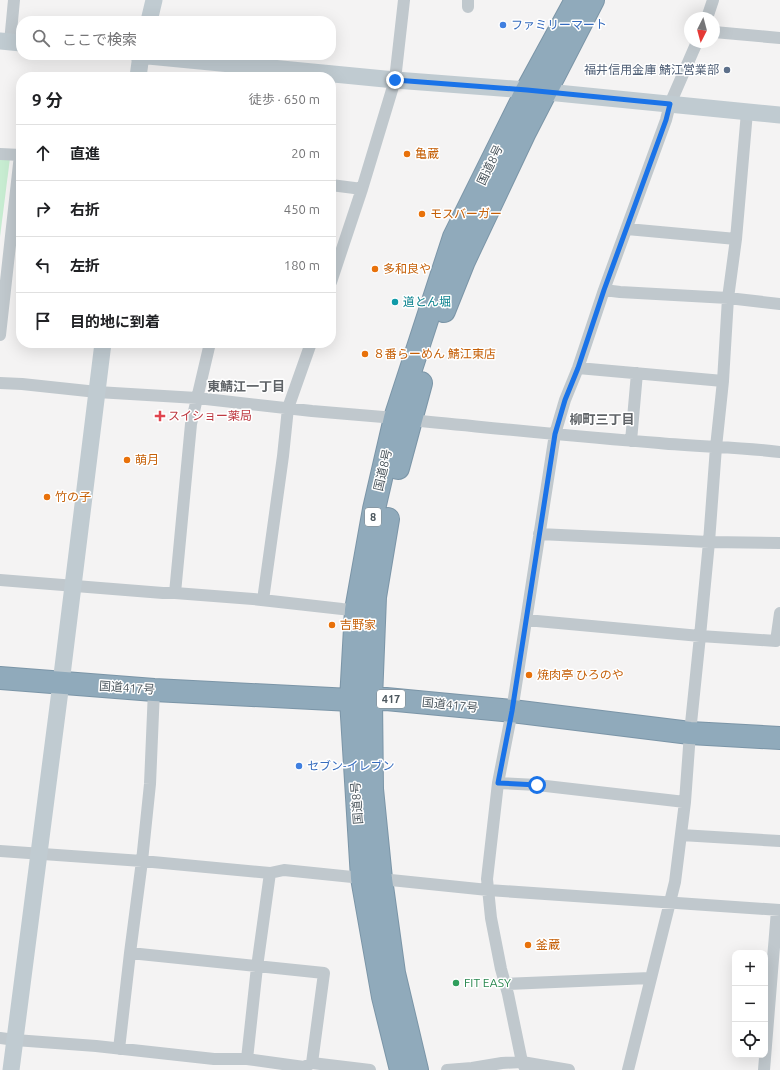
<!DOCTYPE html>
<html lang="ja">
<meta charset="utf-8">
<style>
:root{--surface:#fff;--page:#f6f6f6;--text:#202124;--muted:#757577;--line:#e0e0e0}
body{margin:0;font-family:Ubuntu,"Noto Sans JP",sans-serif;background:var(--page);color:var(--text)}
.controls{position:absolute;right:12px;bottom:12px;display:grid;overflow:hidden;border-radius:8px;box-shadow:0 4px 16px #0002}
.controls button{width:36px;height:36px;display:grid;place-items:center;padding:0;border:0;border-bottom:1px solid var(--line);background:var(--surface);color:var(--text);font:20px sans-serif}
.compass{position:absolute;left:684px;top:12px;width:36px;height:36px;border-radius:50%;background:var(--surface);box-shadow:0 4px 16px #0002;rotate:186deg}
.stop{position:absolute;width:12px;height:12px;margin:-9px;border:3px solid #1a73e8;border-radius:50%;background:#fff}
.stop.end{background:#1a73e8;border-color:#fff;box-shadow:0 1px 4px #0008}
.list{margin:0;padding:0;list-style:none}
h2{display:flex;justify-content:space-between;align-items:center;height:52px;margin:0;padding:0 16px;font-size:17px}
h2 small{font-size:13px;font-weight:400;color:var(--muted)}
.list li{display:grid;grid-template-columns:26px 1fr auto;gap:12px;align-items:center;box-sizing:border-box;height:56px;padding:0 16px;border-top:1px solid var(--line)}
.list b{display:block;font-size:15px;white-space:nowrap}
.list em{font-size:13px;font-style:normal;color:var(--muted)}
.icon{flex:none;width:22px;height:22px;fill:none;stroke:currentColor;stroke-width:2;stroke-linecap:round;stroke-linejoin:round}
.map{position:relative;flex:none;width:780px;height:1070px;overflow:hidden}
.search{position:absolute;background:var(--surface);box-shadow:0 4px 16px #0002;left:16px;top:16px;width:320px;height:44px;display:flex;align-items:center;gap:10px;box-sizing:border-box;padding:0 14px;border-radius:16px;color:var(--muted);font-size:15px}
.panel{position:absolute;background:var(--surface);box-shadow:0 4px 16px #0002;left:16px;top:72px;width:320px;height:276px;border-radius:16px}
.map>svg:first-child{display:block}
.green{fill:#c7ecd1}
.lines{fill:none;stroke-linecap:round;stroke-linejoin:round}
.highway-casing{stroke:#7b95a7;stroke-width:24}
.street{stroke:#c0c8cd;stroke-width:12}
.secondary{stroke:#c0cbd1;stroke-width:17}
.highway{stroke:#90aabb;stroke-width:22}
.route{stroke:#1a73e8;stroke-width:5}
.shop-dot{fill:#3f7fe0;stroke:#fff;stroke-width:1.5}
.service-dot{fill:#5c6f8a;stroke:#fff;stroke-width:1.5}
.food-dot{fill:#e8710a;stroke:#fff;stroke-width:1.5}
.culture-dot{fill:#0f9aa8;stroke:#fff;stroke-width:1.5}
.health-dot{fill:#e0444e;stroke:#fff;stroke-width:1.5}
.leisure-dot{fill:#2e9e5b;stroke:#fff;stroke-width:1.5}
.labels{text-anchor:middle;stroke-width:3;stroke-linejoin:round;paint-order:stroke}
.shield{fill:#fff;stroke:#82898e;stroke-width:1}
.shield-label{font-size:11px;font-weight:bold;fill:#4c575e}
.shop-label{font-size:12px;fill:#366cbe;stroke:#fff;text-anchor:start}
.service-label{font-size:12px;fill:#4e5e75;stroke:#fff;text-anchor:end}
.food-label{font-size:12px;fill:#c56008;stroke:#fff;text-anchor:start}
.street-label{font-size:12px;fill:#4c575e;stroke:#fff}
.culture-label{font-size:12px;fill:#0d838f;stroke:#fff;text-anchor:start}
.health-label{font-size:12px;fill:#be3a42;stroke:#fff;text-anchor:start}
.leisure-label{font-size:12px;fill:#27864d;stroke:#fff;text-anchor:start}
.neighbourhood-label{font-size:13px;font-weight:bold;fill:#5f6367;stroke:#fff}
</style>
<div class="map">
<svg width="780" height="1070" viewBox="0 0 780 1070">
<rect width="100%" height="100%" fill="#f4f3f3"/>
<path class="green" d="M0,157L10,158L0,237Z"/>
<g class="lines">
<defs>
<path id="highway" d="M444,311L464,261L524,134L593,0
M398,468L421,383
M388,519L375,597L371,699L372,789L381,879L394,973L417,1070
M0,678L154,690L351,700L386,699L512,711L690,733L780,738
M401,1070L383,997L362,878L351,700L356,610L374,509L395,418L454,237L527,90L576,0"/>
</defs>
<use href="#highway" class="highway-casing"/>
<path class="street" d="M468,7V0
M707,18L713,0
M714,32L780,38
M10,42L14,0
M0,154L21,155
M331,185L362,189
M627,229L736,239
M331,282L362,189L395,80L404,0
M604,290L620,292L728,298L780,304
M0,335L20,155
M578,368L723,381
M0,383L22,384L97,392L197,398L312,411L395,418
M411,420C494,428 576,437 659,443C699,447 740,447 780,452
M631,441L637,373
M539,534L709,542L780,543
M0,580L163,593H175L253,599L342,609L356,610
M175,593L191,424L210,343
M263,600L283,456L288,408L311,343
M526,620L700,636L776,641L780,613
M498,783L537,785L685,802
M681,835L780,841
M0,851L142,861L270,873L284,870L362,878
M381,879L488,890L780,910
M130,953L324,973L312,1063
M505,984L650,978
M0,1038L15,1040L96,1046L214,1059H247L304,1067L312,1063L370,1070
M119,1049L130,953L142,861L150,784L154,690
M247,1059L257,967L270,873
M447,1070L472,1068L502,1063L522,1062L569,1070
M526,1070L522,1062L508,994L501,969L491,918L487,879L498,783L512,711L555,434L565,400L578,368L604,290L666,120L670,104L697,42
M628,1070L675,882L685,802L690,733L700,636L709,542L716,447L723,381L728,298L736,239L747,112
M764,1070L777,910"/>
<path class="secondary" d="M149,21L154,0
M0,41L21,43
M138,55L395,80L527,90L780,115
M138,77L141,55
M11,1070L61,683L103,343"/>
<use href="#highway" class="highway"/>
</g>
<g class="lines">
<path class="route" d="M395,80L527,90L670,104L666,120L604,290L578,368L565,400L555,434L512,711L498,783L537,785"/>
</g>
<g class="shop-dot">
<circle cx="503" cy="25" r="4"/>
<circle cx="299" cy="766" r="4"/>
</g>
<circle class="service-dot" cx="727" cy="70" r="4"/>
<g class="food-dot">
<circle cx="407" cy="154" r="4"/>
<circle cx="422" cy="214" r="4"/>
<circle cx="375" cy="269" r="4"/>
<circle cx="365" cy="354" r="4"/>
<circle cx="127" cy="460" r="4"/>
<circle cx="47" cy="497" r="4"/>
<circle cx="332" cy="625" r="4"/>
<circle cx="529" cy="675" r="4"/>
<circle cx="528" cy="945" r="4"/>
</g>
<circle class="culture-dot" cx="395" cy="302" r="4"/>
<path class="health-dot" d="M158 410h4v4h4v4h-4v4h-4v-4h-4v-4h4z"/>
<circle class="leisure-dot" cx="456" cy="983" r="4"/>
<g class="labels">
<g class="shield">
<rect x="365" y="508" width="16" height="18" rx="3"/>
<rect x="377" y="690" width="28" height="18" rx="3"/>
</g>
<g class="shield-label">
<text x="373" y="521">8</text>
<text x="391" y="703">417</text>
</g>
<g class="shop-label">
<text x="511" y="29">ファミリーマート</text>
<text x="307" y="770">セブン-イレブン</text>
</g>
<g class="service-label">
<text x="719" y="74">福井信用金庫 鯖江営業部</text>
</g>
<g class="food-label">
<text x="415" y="158">亀蔵</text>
<text x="430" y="218">モスバーガー</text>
<text x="383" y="273">多和良や</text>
<text x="373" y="358">８番らーめん 鯖江東店</text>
<text x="135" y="464">萌月</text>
<text x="55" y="501">竹の子</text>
<text x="340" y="629">吉野家</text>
<text x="537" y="679">焼肉亭 ひろのや</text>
<text x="536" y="949">釜蔵</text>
</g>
<g class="street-label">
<text transform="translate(490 165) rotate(-64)" y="4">国道8号</text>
<text transform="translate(383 470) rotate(-77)" y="4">国道8号</text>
<text transform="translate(127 688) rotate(4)" y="4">国道417号</text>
<text transform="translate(450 705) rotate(6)" y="4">国道417号</text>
<text transform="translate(357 803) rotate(-94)" y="4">国道8号</text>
</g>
<g class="culture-label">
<text x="403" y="306">道とん堀</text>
</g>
<g class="health-label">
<text x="168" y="420">スイショー薬局</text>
</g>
<g class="leisure-label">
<text x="464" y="987">FIT EASY</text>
</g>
<g class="neighbourhood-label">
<text x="246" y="391">東鯖江一丁目</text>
<text x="602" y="424">柳町三丁目</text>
</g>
</g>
</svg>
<div class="controls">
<button>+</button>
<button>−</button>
<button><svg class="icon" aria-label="locate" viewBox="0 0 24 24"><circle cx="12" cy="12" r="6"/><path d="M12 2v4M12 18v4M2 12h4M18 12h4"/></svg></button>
</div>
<svg class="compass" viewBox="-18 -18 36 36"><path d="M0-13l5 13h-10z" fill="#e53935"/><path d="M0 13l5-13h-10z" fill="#757577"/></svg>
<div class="stop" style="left:537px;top:785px"></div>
<div class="stop end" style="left:395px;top:80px"></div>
<div class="search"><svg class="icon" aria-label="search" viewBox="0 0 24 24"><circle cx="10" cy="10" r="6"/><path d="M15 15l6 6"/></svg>ここで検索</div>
<section class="panel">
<h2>9 分<small>徒歩 · 650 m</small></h2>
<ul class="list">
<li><svg class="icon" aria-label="ahead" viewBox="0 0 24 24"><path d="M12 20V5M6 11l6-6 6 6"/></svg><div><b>直進</b></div><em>20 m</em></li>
<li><svg class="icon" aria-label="right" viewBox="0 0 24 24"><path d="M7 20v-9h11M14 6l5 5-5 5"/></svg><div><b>右折</b></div><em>450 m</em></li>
<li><svg class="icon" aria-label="left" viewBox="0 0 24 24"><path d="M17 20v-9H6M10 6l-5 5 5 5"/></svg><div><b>左折</b></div><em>180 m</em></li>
<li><svg class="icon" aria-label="arrive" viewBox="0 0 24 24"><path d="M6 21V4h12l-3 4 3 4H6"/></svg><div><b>目的地に到着</b></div></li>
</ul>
</section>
</div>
